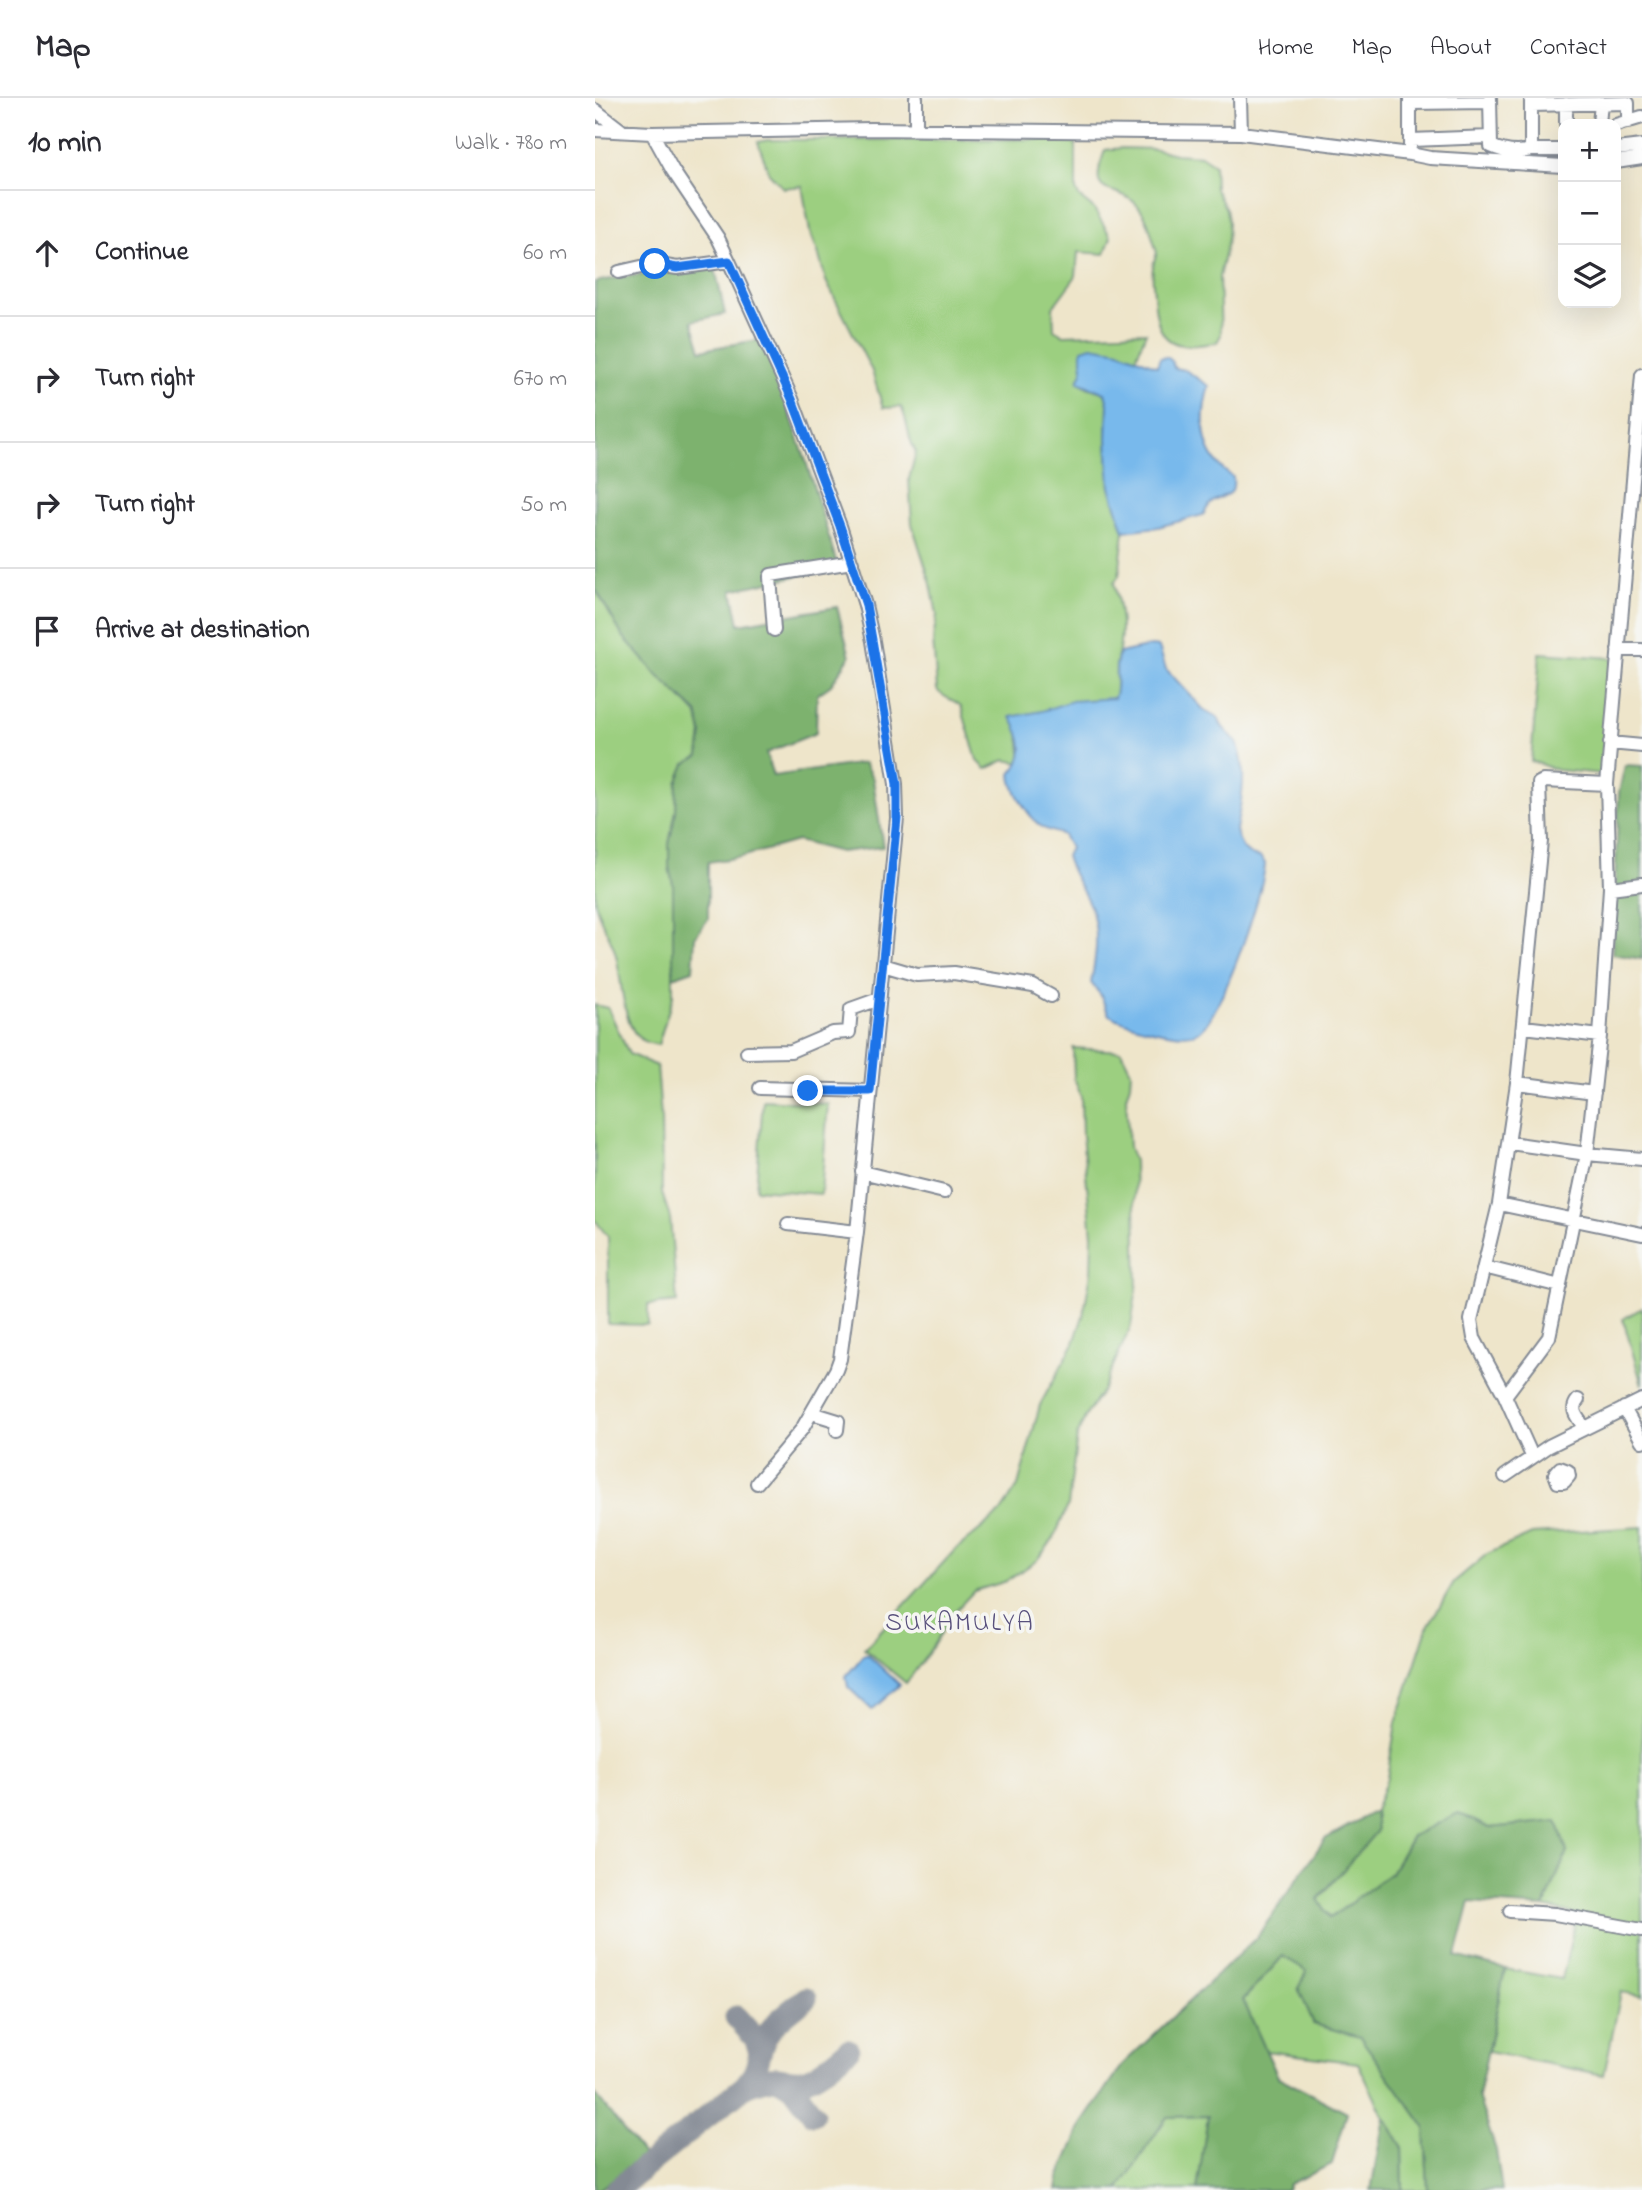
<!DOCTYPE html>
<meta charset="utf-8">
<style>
:root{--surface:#fff;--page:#f7f7f7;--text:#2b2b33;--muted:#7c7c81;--line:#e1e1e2}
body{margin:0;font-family:"Indie Flower",sans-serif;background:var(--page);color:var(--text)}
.controls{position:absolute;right:21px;top:21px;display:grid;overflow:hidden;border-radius:14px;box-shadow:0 7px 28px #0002}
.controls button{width:63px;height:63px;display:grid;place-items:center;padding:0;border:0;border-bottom:2px solid var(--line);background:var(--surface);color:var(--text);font:35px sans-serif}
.stop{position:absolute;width:21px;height:21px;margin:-16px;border:5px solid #1a73e8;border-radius:50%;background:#fff}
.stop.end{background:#1a73e8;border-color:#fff;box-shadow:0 2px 7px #0008}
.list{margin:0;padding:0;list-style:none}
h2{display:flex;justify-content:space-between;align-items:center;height:91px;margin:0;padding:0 28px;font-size:30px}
h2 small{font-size:23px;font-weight:400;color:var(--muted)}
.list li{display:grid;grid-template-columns:46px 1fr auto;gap:21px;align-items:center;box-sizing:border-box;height:126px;padding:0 28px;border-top:2px solid var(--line)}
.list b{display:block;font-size:26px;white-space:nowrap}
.list em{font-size:23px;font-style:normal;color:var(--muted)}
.icon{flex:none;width:38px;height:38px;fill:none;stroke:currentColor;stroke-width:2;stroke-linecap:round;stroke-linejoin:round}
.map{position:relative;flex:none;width:1047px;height:2092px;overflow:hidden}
header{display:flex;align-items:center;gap:42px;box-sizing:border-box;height:98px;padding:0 35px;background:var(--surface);border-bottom:2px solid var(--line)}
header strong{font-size:33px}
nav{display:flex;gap:38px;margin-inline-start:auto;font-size:24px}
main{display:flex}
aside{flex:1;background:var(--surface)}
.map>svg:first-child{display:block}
.green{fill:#9ccf80;stroke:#5c7f6f;stroke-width:2}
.forest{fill:#7db26e;stroke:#4c7066;stroke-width:2}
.water{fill:#78b9ec;stroke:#4a74a5;stroke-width:2}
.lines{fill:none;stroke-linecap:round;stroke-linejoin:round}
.taxiway{stroke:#848a94;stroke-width:23}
.minor-casing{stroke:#848a94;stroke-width:16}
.minor{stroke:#fff;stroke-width:12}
.route{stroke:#1a73e8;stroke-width:9}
.labels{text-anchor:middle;stroke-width:7;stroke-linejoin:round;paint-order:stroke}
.quarter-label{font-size:26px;letter-spacing:2px;fill:#59517d;stroke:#f6f6f2}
</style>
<header>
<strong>Map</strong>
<nav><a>Home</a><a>Map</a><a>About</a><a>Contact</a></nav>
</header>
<main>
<aside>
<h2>10 min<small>Walk · 780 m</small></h2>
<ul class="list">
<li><svg class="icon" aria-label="ahead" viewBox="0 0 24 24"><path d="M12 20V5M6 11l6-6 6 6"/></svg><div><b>Continue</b></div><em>60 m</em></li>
<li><svg class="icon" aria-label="right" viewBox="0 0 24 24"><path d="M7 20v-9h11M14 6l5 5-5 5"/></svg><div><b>Turn right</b></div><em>670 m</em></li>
<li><svg class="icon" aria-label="right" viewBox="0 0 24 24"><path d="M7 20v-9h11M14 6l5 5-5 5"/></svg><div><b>Turn right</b></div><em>50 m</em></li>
<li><svg class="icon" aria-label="arrive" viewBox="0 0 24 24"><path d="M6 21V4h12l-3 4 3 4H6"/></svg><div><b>Arrive at destination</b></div></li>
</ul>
</aside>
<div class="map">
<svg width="1047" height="2092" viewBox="0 0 1047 2092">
<rect width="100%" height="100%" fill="#f6f6f2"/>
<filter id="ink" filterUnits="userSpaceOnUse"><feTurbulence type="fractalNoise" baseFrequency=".0143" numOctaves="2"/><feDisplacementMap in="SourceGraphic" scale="14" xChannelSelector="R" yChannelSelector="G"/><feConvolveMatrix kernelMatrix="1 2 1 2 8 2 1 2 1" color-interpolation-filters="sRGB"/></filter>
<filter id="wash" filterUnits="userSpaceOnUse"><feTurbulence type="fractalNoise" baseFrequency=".00686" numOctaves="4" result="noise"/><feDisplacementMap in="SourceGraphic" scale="28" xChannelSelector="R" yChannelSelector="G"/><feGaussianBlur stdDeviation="1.57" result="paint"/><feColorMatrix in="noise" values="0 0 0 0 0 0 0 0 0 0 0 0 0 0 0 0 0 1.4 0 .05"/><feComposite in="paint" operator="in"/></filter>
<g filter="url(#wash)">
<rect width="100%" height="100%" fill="#eee5ca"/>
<path class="green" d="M481,41V92L484,99L499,111L516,139L510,156L483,154L481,178L458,209L459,231L469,237L551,234L541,260L525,253L487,251V274L483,283L492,289L510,295L513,306L512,341L515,389L529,433L524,478L519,485C526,514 529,533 522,562C518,574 524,588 520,600L416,619L424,633L427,665L410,662L391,671L382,662L366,608C358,601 348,600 342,592L338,542L342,517L336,486L317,426L314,381L321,354C312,341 314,324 306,309L288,310L277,273L231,183L223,154L215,134L207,88L188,90L174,75L163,44L173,42Z
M527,50L561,51L581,56L606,58L619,67L620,91L631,111L633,123L632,144L624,179L626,237L622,244C575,254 562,244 559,197C558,181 555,170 562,155C557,139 554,120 543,108C520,82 490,106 510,52Z
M0,490L27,537L104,619L107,636L104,658L82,685L81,713L74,746V769L78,786V898L63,947C57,946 51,945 47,942C26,929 27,875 20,854C14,834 4,824 0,803Z
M945,555L1017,560L1009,676L962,672L936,663Z
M0,907L13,910L34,956L62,968L66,1019L67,1095L75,1120L82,1204L53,1207V1227L13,1226V1139L0,1122Z
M478,950L526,953L536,973L535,986L531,999L534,1049L539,1063L542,1190L536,1228L507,1293L490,1319L482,1338L473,1408L458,1442L441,1463L412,1483L379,1493L361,1512L332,1557L311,1585L269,1551L359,1453L405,1415L423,1388L445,1307L479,1245L488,1218L496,1175L497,1137L487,1037L486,998L479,980Z
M168,1002L233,1006L226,1096L161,1091Z
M1047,1210V1287L1028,1221Z
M1047,1429V1898L1026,1894L1009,1977L893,1954L910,1871L967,1881L982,1816L949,1809L972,1754L962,1723L894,1730L863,1715L817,1738L796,1775L736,1821L723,1802L781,1733L780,1713L792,1680L801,1625L832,1530L859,1484L892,1456L937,1436Z
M688,1858L712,1873L718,1926L765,1939L830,2029L833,2092H808L807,2048L789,2019L763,1965L671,1953L648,1902Z
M614,2018L602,2092H523L572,2019Z"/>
<path class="forest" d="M120,170L130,216L97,223L106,252L169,241L210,360L243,469L137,492L144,526L242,509L255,558L236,587L222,597L221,635L171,655L178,678L269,665L278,681L288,749L245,754L202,743L146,759L113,764V821L100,839L98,872L78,879V786L74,769V746L81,713L82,685L90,666L104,658L107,636L102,614L64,579L27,537L0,490V184L26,179Z
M1030,667L1047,668V861L1017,856L1024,694Z
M780,1713L782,1733L723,1801L735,1820L796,1775L817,1738L863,1715L894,1730L962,1723L972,1754L949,1809L875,1804L861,1858L910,1871L883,1999L901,2052L907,2092H833L830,2029L765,1939L719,1926L703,1890L712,1873L688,1858L648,1902L683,1979L752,2015L737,2066L694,2086L692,2092H602L613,2018L572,2019L523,2092H462L464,2080L486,2028L529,1965L662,1839L730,1741Z
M0,1996L48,2057L4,2092H0Z
M789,2019L807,2048L808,2092H776Z"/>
<path class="water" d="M497,248L525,253L562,268L565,260L572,259L577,263L579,270L590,272L614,288C604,322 606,359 638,379C640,400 631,394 619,403C614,406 611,412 608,417L563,429L529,433L515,389L512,341L513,306L510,295L483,284L487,274V251Z
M556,548L564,549L571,571L610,613L624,621C626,633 639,637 643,647C653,675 646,704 641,732C644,746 649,758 665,759L670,765C670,791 625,923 603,934C587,943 530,926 514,917L505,896L496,885C501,859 505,834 495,808C488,791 476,777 471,758L475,750L468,737C462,734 452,733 447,729C435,721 416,691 416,676C433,657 428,640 416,619L447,613L477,603L519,600C525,586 517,569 525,555Z
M269,1557H273L305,1587L277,1612L253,1589L251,1578Z"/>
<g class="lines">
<path class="taxiway" d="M141,1919L160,1940L165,1954
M182,1980L198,1989L218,2016
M150,1988C160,1984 171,1979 183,1980C192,1981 201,1984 211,1981C226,1976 240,1962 253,1952
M21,2092L150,1988C165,1969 161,1963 169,1943C176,1925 197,1912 211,1900"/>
</g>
</g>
<g filter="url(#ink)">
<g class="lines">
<defs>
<path id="minor" d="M321,0V31
M645,0L646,35
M815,0V49
M895,0L896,48C909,54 922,56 936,52V0
M816,5L895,4
M936,7L1033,5V24
M0,12L26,32
M971,26V6
M1004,26L1006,5
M1021,27L1047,19
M0,32L57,35L276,31L646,35L815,56L835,60L968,68
M57,35L78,73L123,140L134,163L197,301L245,428L270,507L278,543L301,686L302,720L262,1134L245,1261L241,1272L207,1331L162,1385
M816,42L895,39
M1021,51L1047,48
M936,52H968
M1021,64L1047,60
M24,174L59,166L82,170L134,163
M179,532L175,479L176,477L257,464
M1023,552H1047
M1015,645L1047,648
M1015,790L1047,786
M288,867L322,877L359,875L438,888L456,898
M929,929L1005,938
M152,954L196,953L238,935L254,934L256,911L284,901
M922,985L999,995
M165,990L275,993
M915,1045L992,1056L1047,1061
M267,1074L349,1094
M904,1106L1047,1136
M193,1126L262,1134
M889,1169L965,1188
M910,1298L954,1239L992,1056L1005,938L1015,790L1012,686L1047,277
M983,1302C974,1312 983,1320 989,1329
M1029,1310L1047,1343
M217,1315L243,1323L242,1332
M937,1358L910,1298L879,1240L876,1222L904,1106L922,985L946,743L944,685L948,683L1012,686
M965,1370L973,1373L974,1378L969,1384H963L960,1376Z
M910,1378L954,1348L1047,1302
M915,1813L960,1816L1047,1832"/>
</defs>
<use href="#minor" class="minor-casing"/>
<use href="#minor" class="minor"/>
</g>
</g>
<g class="lines" filter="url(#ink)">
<path class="route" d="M60,166L82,170L134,163L197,301L245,428L271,507L302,686V720L275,993H213"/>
</g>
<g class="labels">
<g class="quarter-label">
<text x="365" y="1532">SUKAMULYA</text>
</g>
</g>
</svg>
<div class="controls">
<button>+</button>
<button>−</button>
<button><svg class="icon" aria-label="layers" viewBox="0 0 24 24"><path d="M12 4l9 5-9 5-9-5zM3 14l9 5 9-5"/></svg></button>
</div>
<div class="stop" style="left:60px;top:166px"></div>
<div class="stop end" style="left:213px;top:993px"></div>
</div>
</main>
